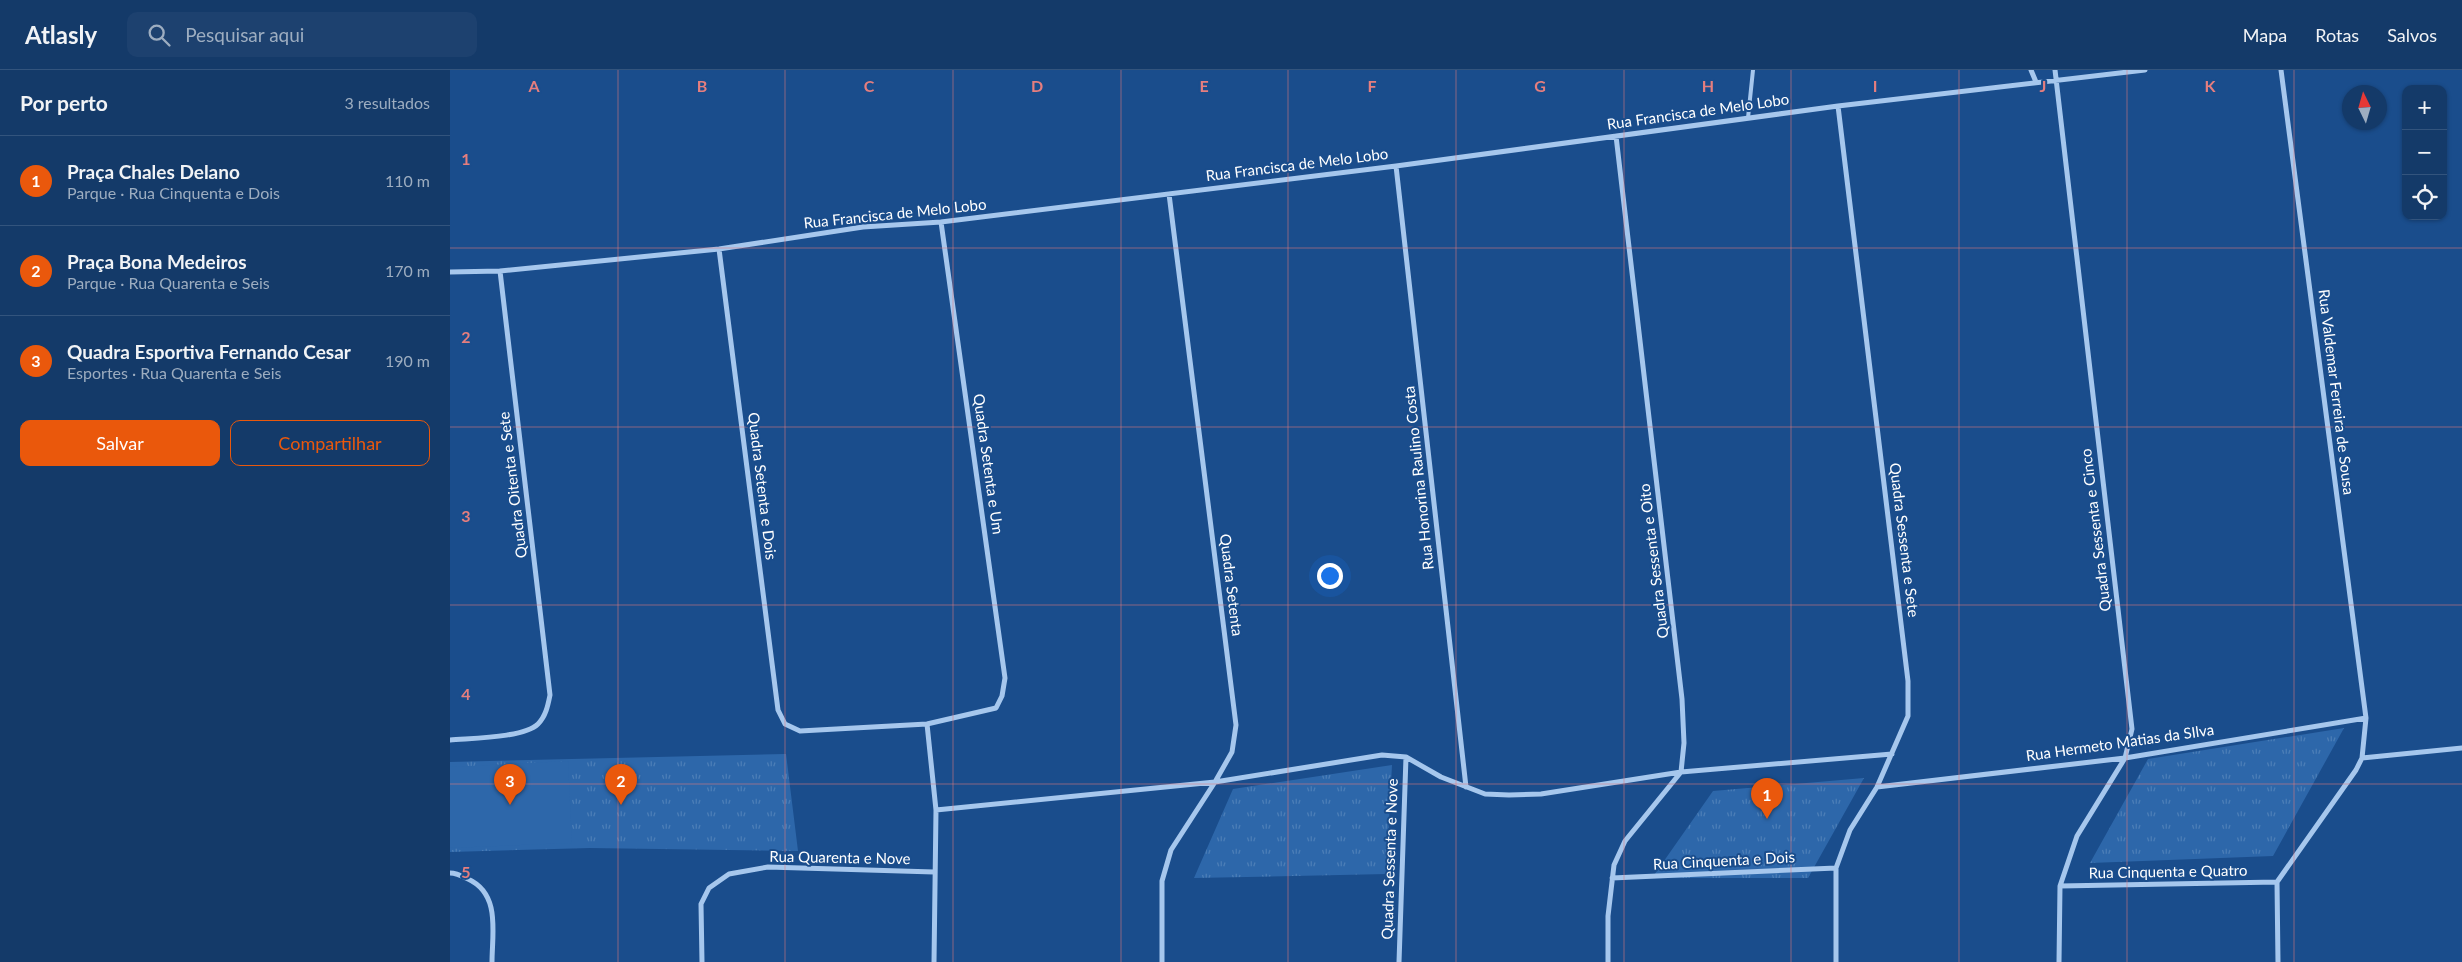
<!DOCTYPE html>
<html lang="pt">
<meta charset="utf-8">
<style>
:root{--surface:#143a69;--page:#1d416f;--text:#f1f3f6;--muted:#9dadc0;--line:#33547d;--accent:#ea580c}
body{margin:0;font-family:Lato,sans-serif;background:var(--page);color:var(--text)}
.controls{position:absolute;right:15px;top:15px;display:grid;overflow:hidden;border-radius:10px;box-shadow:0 1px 4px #0004}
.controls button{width:45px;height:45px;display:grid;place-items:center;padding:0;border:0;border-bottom:1px solid var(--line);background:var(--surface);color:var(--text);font:25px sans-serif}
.compass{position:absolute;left:1892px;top:15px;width:45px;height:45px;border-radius:50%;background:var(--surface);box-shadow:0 1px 4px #0004;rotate:355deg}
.you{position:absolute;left:879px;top:505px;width:18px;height:18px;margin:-12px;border:4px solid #fff;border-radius:50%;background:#1a73e8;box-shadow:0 0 0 8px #1a73e833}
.badge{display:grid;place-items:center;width:32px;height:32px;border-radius:50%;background:var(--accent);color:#fff;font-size:16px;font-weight:700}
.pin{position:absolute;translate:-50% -41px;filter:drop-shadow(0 1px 2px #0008)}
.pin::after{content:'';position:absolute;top:26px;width:18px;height:15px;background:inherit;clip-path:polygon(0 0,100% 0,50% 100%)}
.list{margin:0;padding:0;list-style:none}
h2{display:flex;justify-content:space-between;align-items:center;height:65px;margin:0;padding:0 20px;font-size:21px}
h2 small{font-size:16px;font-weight:400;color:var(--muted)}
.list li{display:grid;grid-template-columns:32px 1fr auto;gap:15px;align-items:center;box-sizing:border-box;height:90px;padding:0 20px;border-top:1px solid var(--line)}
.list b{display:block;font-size:19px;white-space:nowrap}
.list p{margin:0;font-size:16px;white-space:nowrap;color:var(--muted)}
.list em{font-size:16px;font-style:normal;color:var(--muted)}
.actions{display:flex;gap:10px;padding:15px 20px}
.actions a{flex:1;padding:11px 0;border:1px solid var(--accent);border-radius:10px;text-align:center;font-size:18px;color:var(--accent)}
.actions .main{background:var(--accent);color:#fff}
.icon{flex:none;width:28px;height:28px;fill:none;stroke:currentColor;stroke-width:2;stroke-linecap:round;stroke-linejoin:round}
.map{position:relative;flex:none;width:2012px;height:892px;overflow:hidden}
header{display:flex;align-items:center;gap:30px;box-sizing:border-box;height:70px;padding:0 25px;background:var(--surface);border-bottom:1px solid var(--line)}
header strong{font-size:24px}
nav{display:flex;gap:28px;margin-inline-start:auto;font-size:18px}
.search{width:350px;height:45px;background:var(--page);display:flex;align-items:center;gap:12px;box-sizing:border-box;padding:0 18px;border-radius:10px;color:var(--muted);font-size:19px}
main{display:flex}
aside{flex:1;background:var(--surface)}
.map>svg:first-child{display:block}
.grass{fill:url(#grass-tufts)}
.pitch{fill:#2d67aa}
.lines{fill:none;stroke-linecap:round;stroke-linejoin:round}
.service{stroke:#a6c7ed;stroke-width:4}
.minor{stroke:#a6c7ed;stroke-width:5}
.grid{fill:none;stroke:#e67e7e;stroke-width:1;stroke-opacity:0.55}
.labels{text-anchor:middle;stroke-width:4;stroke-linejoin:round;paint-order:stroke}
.street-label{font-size:15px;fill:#fff;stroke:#1a4d8c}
.grid-label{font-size:16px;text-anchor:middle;font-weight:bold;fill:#e67e7e;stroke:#1a4d8c;stroke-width:4;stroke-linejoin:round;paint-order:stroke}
</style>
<header>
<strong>Atlasly</strong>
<div class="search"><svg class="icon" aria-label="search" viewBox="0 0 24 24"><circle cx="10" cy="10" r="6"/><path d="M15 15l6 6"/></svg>Pesquisar aqui</div>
<nav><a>Mapa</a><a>Rotas</a><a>Salvos</a></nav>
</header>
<main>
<aside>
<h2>Por perto<small>3 resultados</small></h2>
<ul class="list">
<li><span class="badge">1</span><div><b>Praça Chales Delano</b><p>Parque · Rua Cinquenta e Dois</p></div><em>110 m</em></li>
<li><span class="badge">2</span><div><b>Praça Bona Medeiros</b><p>Parque · Rua Quarenta e Seis</p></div><em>170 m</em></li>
<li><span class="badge">3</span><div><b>Quadra Esportiva Fernando Cesar</b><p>Esportes · Rua Quarenta e Seis</p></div><em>190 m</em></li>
</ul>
<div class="actions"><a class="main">Salvar</a><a>Compartilhar</a></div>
</aside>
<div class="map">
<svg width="2012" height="892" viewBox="0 0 2012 892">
<defs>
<pattern id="grass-tufts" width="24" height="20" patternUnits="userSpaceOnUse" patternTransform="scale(1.25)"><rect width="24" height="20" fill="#2d67aa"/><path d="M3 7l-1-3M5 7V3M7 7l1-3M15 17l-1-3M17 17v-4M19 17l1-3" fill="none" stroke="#4c7eb7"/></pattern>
</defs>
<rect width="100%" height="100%" fill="#1a4d8c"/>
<path class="grass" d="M1894,658L1823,786L1640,793L1698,689Z
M336,684L348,781L140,778L0,782V692Z
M942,695L936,804L744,808L783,719Z
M1414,708L1358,808H1202L1263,721Z"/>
<path class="pitch" d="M118,691L122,773L0,778V697Z"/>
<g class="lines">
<path class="service" d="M1298,48L1303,0"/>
<path class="minor" d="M1581,0L1586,12
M1605,0L1682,659L1675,688L1627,766L1610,816L1609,892
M946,96L1016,717
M269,179L328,640L335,654L350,661L477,654L546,638L552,626L555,608L491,152
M0,202L50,201L269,179L413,157L491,152L946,96L1388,36L1695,0
M477,654L486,740L484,892
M0,670C20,668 74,668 88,654C96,646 98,635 100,625L50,201
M1912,688L2012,678
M1427,717L1675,688L1916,648
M486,740L765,712L932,685L956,687L991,707L1035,724L1059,725L1091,724L1231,702L1442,684
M0,803C7,803 12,806 18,809C51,824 42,863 42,892
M1162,808L1386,798
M1610,816L1827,812
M252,892L251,834L259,818L279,804L318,797L484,802
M712,892V811L721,780L765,712L782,682L786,655L719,124
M949,892L956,687
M1158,892V846L1164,795L1175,771L1231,702L1234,673L1232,629L1166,66
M1386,892V798L1400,760L1427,717L1458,646V611L1388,36
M1828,892L1827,812L1906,700L1912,688L1916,648L1831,0"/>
</g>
<path class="grid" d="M168,0V892M335,0V892M503,0V892M671,0V892M838,0V892M1006,0V892M1174,0V892M1341,0V892M1509,0V892M1677,0V892M1844,0V892M0,178H2012M0,357H2012M0,535H2012M0,714H2012"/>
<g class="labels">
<g class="street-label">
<text transform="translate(1248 42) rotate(-8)" y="5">Rua Francisca de Melo Lobo</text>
<text transform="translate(847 95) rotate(-7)" y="5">Rua Francisca de Melo Lobo</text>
<text transform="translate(445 144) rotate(-6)" y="5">Rua Francisca de Melo Lobo</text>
<text transform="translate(1886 322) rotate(83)" y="5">Rua Valdemar Ferreira de Sousa</text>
<text transform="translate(538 394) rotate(82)" y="5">Quadra Setenta e Um</text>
<text transform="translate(969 408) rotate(-96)" y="5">Rua Honorina Raulino Costa</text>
<text transform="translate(63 415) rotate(-97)" y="5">Quadra Oitenta e Sete</text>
<text transform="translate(312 416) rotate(83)" y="5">Quadra Setenta e Dois</text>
<text transform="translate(1646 460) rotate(-97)" y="5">Quadra Sessenta e Cinco</text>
<text transform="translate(1454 470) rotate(83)" y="5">Quadra Sessenta e Sete</text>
<text transform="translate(1204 491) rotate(-97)" y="5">Quadra Sessenta e Oito</text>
<text transform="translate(781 515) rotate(83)" y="5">Quadra Setenta</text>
<text transform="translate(1670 673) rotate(-8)" y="5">Rua Hermeto Matias da SIlva</text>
<text transform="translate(390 788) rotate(1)" y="5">Rua Quarenta e Nove</text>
<text transform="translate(940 789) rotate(-88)" y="5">Quadra Sessenta e Nove</text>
<text transform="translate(1274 791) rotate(-3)" y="5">Rua Cinquenta e Dois</text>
<text transform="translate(1718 802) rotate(-1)" y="5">Rua Cinquenta e Quatro</text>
</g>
</g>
<g class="grid-label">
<text x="84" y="22">A</text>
<text x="252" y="22">B</text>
<text x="419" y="22">C</text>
<text x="587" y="22">D</text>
<text x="754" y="22">E</text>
<text x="922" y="22">F</text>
<text x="1090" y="22">G</text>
<text x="1258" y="22">H</text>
<text x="1425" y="22">I</text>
<text x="1593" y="22">J</text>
<text x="1760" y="22">K</text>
<text x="16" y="95">1</text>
<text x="16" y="273">2</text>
<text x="16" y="452">3</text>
<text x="16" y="630">4</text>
<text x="16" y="808">5</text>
</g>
</svg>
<div class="controls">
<button>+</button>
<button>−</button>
<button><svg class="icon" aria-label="locate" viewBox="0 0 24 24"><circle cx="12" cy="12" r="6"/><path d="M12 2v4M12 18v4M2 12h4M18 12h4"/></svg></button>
</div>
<svg class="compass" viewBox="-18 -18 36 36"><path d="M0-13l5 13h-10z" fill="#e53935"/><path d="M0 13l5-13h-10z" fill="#9dadc0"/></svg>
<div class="you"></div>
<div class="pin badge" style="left:1317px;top:749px">1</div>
<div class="pin badge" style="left:171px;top:735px">2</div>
<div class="pin badge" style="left:60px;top:735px">3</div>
</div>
</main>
